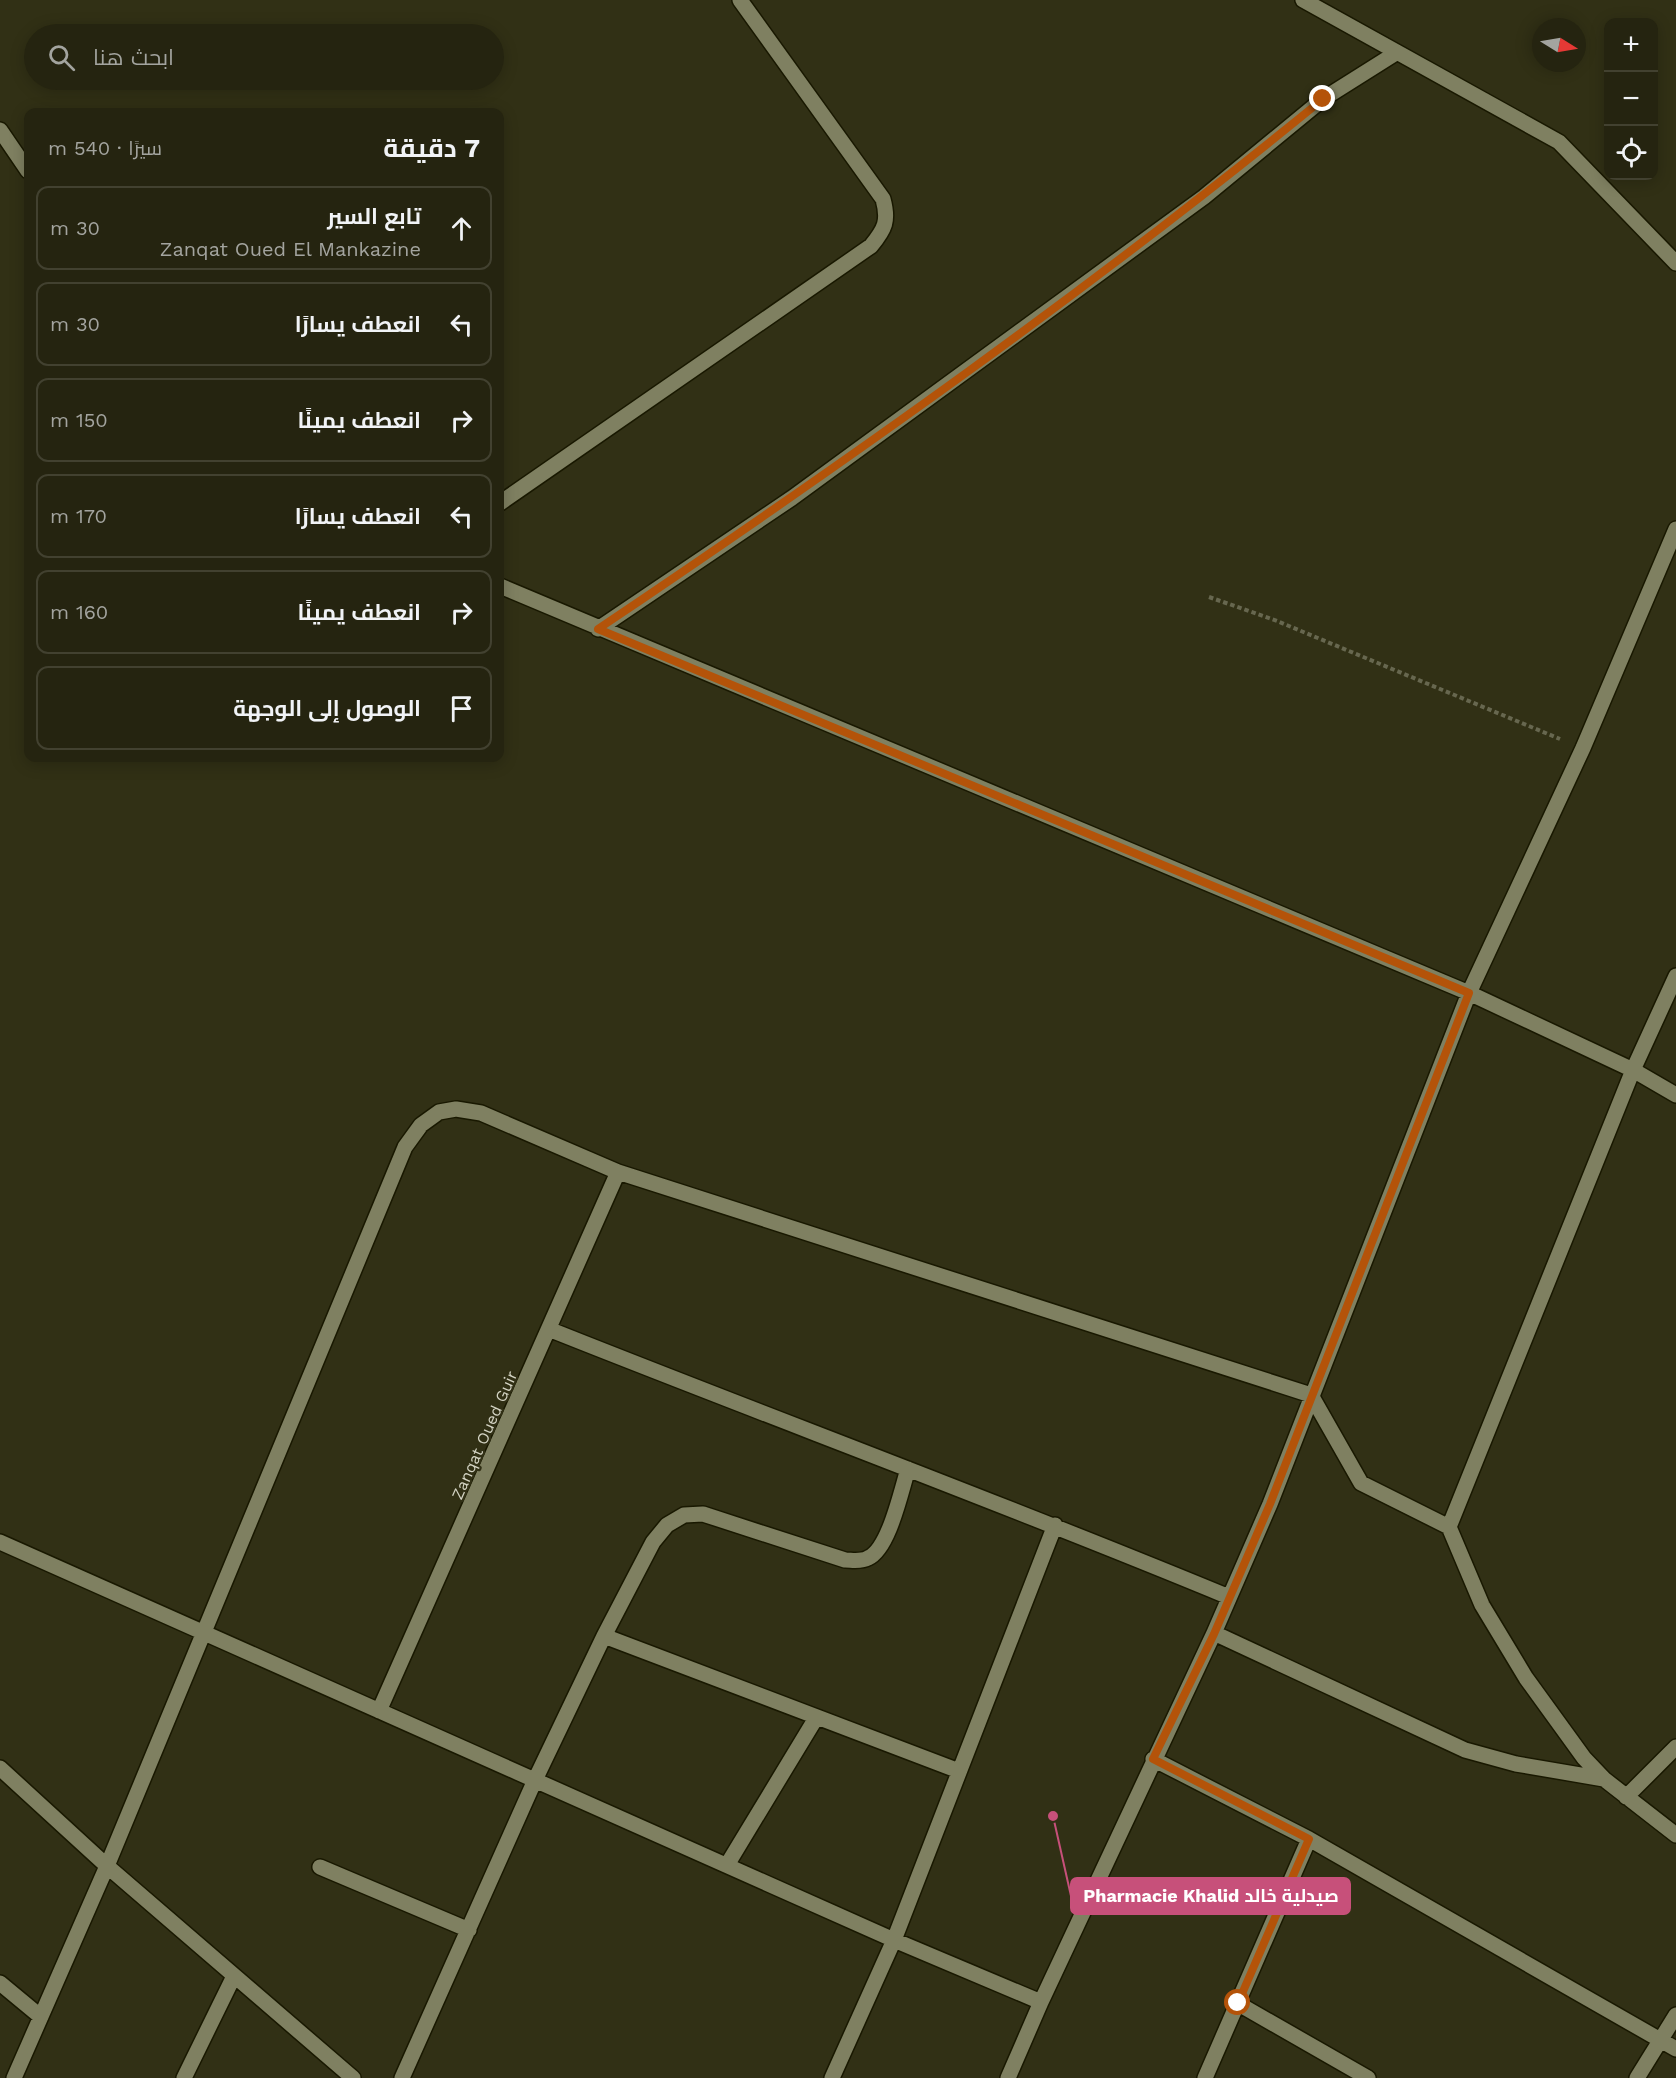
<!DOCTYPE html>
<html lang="ar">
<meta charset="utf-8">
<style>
:root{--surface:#252410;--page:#31301e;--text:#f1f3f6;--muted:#a3a49f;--line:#424130}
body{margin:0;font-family:"Work Sans",Cairo,sans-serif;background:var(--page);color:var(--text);direction:rtl}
.controls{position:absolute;right:18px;top:18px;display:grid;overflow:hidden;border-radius:12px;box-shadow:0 3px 15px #0003}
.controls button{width:54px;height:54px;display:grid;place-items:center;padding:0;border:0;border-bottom:2px solid var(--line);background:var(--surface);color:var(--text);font:30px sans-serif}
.compass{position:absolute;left:1532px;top:18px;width:54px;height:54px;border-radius:50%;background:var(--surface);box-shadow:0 3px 15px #0003;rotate:101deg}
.stop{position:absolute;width:18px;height:18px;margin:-14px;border:4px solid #b45309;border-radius:50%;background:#fff}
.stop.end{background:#b45309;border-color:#fff;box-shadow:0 2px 6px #0008}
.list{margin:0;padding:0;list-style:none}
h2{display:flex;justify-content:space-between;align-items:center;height:78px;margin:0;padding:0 24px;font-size:26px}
h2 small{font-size:20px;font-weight:400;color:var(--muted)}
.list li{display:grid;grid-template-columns:39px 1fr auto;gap:18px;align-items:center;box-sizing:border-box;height:84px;margin:0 12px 12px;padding:0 12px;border:2px solid var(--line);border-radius:12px}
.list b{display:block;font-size:22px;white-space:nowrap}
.list p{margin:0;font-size:20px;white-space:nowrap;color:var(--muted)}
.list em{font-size:20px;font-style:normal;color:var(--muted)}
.icon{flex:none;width:33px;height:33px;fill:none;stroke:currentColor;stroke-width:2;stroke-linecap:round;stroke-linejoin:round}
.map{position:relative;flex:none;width:1676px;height:2078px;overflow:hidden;direction:ltr}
.search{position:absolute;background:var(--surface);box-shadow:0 3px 15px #0003;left:24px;top:24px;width:480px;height:66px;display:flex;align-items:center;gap:15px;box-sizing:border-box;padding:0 21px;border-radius:33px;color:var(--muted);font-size:22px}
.panel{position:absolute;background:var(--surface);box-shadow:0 3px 15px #0003;left:24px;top:108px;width:480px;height:654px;border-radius:12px;direction:rtl}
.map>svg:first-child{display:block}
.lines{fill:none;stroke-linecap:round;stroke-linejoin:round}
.minor-casing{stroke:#191800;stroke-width:18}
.path{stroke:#67674f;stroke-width:4;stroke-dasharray:4.5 3;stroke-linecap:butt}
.minor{stroke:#7f8061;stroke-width:15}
.route{stroke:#b45309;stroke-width:8}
.labels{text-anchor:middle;stroke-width:4.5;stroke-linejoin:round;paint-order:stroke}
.street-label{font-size:16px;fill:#d4d4c4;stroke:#313015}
.leader{fill:none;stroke:#c7507a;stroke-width:2}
.callout-dot{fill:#c7507a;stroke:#313015;stroke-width:2}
.callout{fill:#c7507a;stroke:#c7507a;stroke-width:2}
.callout-label{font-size:18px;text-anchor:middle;font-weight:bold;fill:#fff}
</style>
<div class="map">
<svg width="1676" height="2078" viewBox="0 0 1676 2078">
<rect width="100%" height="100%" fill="#313015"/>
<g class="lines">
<defs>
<path id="minor" d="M1303,0L1559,142L1676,263
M0,130L28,171
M500,503L871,246C885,229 889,221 883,199L740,0
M500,586L1469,993L1633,1070L1676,1095
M598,629L792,498L1204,197L1323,99L1396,53
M551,1330C777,1420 1005,1504 1229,1597
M1449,1527L1633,1070L1676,976
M0,1542L894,1940L1041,2002
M1214,1633L1465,1750L1516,1764L1604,1779
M604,1636L959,1771
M379,1711L618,1172
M1153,1759L1309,1839L1676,2049
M0,1768L107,1866L353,2078
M1626,1797L1676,1747
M727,1865L816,1718
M320,1867L469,1930
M0,1983L41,2017
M1237,2003L1368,2078
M14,2078L107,1866L405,1147L421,1125L439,1112L456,1109L481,1113L618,1172L1311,1395L1361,1483L1449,1527L1482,1605L1526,1678L1584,1758L1604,1779L1676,1835
M184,2078L234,1976
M402,2078L535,1780L604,1636L653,1542L667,1525L684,1515L703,1514L845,1560C852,1560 861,1562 868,1558C889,1549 901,1491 908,1469
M832,2078L894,1940L1055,1525
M1008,2078L1041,2002L1214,1633L1270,1504L1469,993L1583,748L1676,529
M1205,2078L1309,1839
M1637,2078L1676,2015"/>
</defs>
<use href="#minor" class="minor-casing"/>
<path class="path" d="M1209,597L1277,621L1560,739"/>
<use href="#minor" class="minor"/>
</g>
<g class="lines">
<path class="route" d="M1238,2003L1309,1839L1153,1759L1214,1634L1270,1504L1469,993L598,629C846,462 1091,289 1323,99"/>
</g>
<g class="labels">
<g class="street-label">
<text transform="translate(484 1435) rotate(-66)" y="6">Zanqat Oued Guir</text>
</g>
</g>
<path class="leader" d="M1053 1816L1071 1896"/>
<circle class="callout-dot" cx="1053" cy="1816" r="6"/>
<rect class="callout" x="1071" y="1878" width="279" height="36" rx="6"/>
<g class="callout-label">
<text x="1211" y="1902">Pharmacie Khalid صيدلية خالد</text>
</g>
</svg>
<div class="controls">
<button>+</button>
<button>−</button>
<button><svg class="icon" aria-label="locate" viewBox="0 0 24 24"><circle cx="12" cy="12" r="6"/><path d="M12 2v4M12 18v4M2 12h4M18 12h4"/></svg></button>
</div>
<svg class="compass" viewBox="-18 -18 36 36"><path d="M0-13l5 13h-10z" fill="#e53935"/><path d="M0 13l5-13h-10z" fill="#a3a49f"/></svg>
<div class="stop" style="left:1238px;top:2003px"></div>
<div class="stop end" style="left:1323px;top:99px"></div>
<div class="search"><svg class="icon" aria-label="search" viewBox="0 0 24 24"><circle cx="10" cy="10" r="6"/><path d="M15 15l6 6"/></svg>ابحث هنا</div>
<section class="panel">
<h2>7 دقيقة<small>سيرًا · 540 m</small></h2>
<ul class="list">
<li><svg class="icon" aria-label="ahead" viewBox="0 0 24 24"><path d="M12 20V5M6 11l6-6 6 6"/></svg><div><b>تابع السير</b><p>Zanqat Oued El Mankazine</p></div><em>30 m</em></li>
<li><svg class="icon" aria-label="left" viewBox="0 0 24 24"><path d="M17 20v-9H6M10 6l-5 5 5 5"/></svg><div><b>انعطف يسارًا</b></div><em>30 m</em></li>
<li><svg class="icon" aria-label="right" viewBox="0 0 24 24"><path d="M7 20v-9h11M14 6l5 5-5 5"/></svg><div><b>انعطف يمينًا</b></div><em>150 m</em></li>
<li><svg class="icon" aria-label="left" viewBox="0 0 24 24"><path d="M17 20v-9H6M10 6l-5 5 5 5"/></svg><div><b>انعطف يسارًا</b></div><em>170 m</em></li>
<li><svg class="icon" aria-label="right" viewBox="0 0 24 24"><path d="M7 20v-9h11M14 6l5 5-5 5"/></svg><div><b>انعطف يمينًا</b></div><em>160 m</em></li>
<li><svg class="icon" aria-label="arrive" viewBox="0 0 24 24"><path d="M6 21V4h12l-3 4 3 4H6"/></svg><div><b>الوصول إلى الوجهة</b></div></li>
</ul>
</section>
</div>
